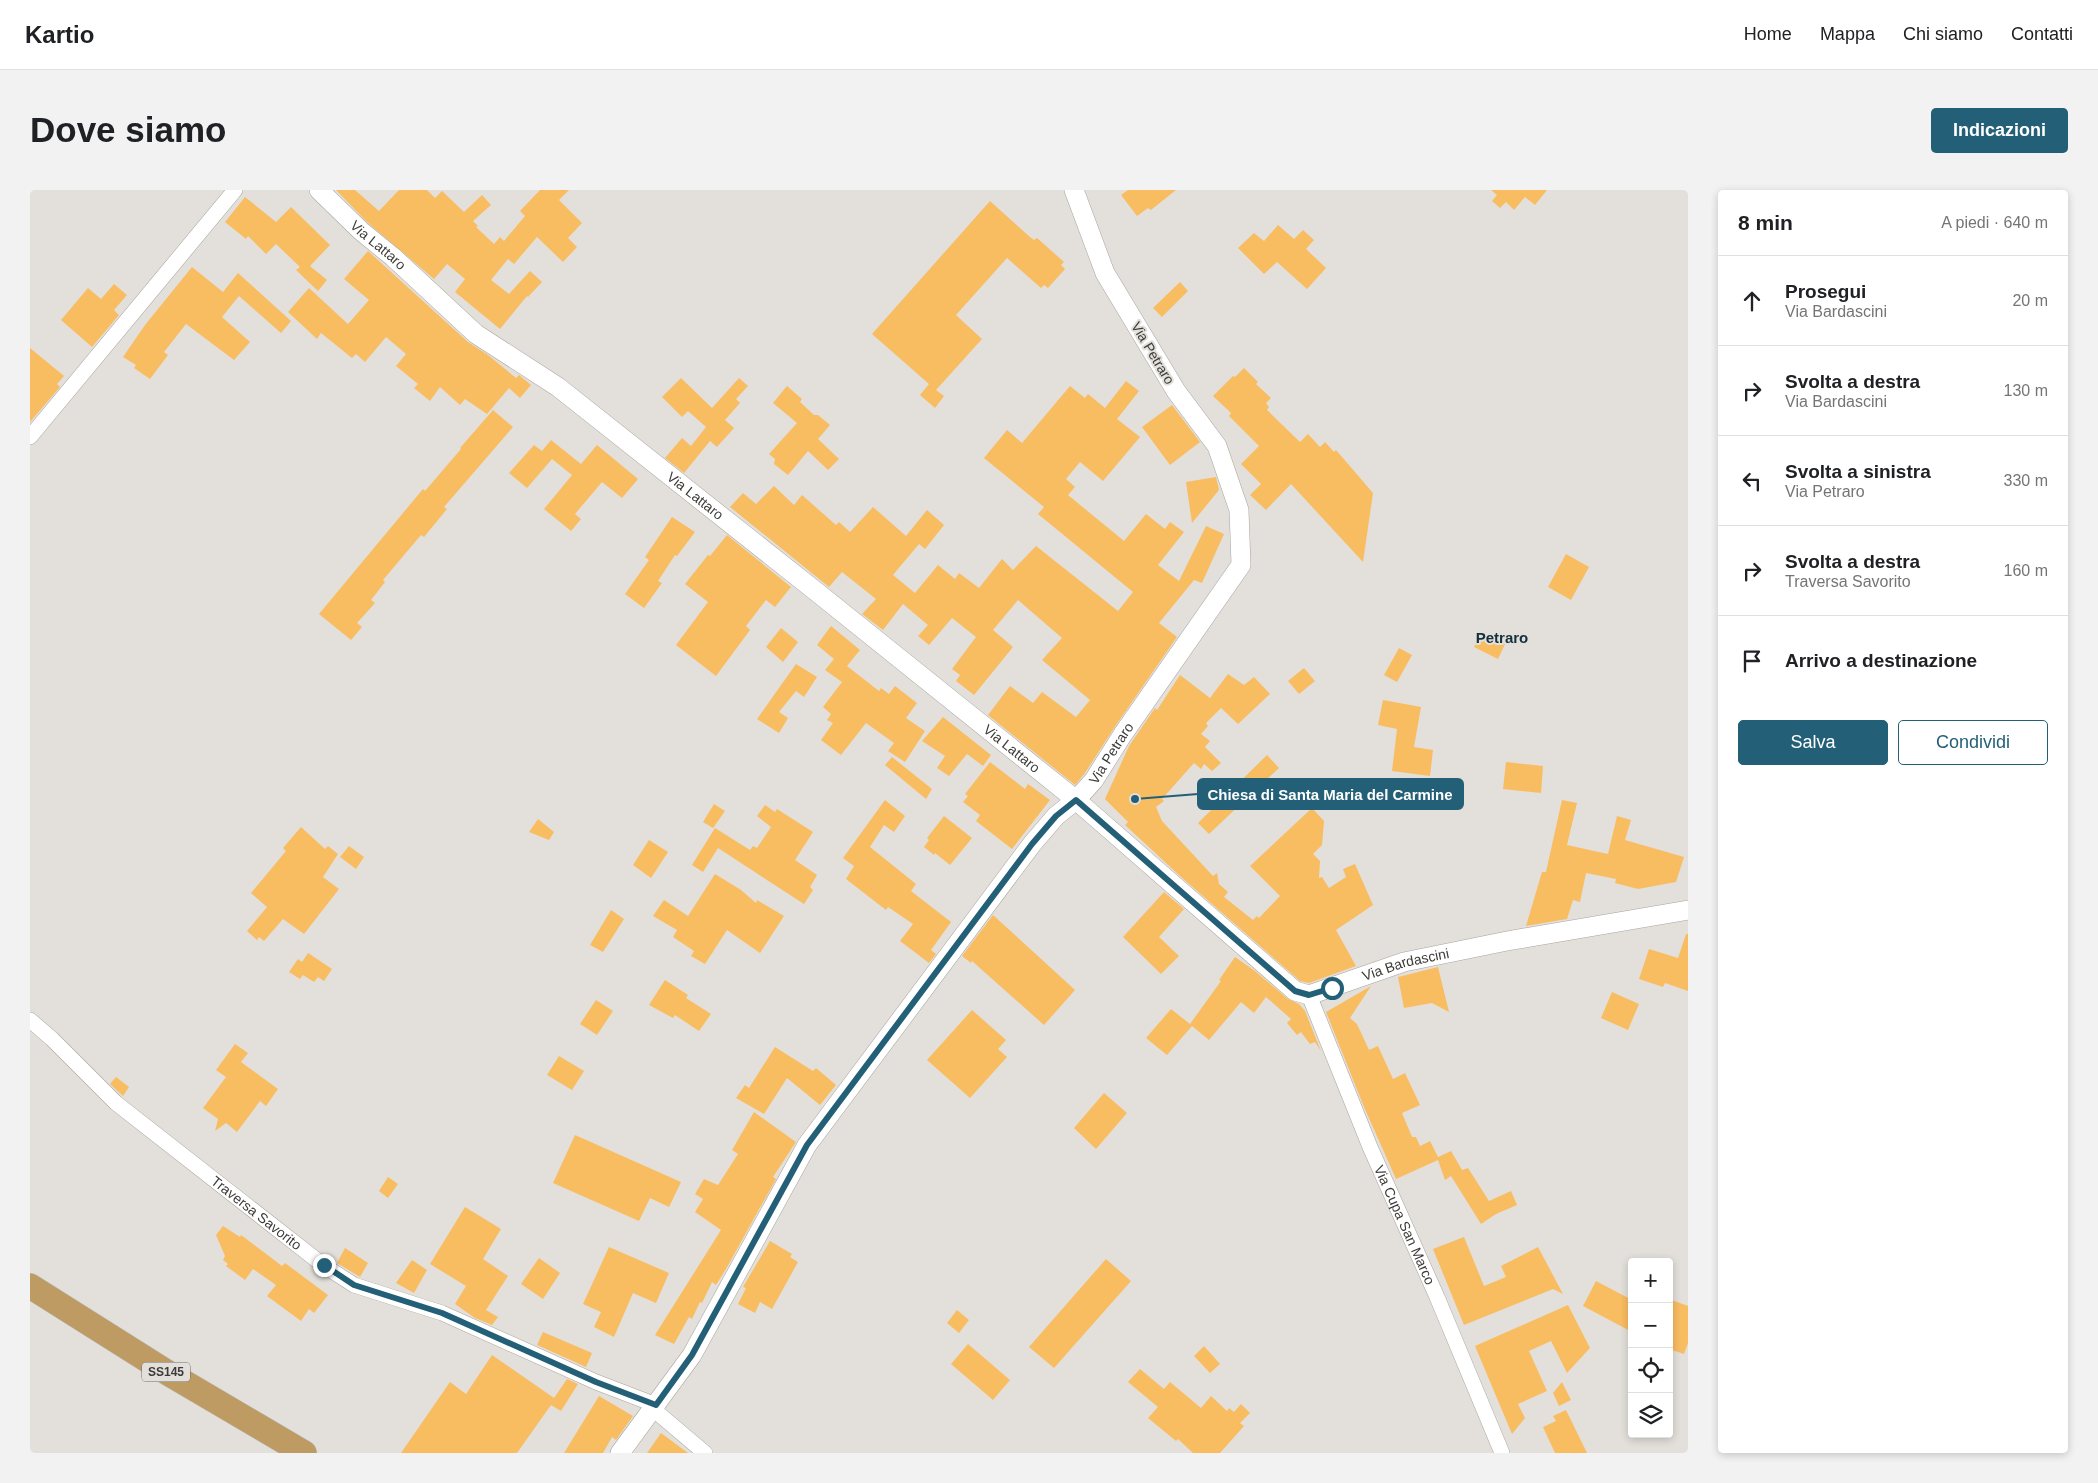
<!DOCTYPE html>
<html lang="it">
<meta charset="utf-8">
<style>
:root{--surface:#fff;--page:#f2f2f2;--text:#202124;--muted:#757577;--line:#e0e0e0;--accent:#236077}
body{margin:0;font-family:Arial,sans-serif;background:var(--page);color:var(--text)}
.controls{position:absolute;right:15px;bottom:15px;display:grid;overflow:hidden;border-radius:5px;box-shadow:0 2px 8px #0003}
.controls button{width:45px;height:45px;display:grid;place-items:center;padding:0;border:0;border-bottom:1px solid var(--line);background:var(--surface);color:var(--text);font:25px sans-serif}
.stop{position:absolute;width:15px;height:15px;margin:-11px;border:4px solid #236077;border-radius:50%;background:#fff}
.stop.end{background:#236077;border-color:#fff;box-shadow:0 1px 5px #0008}
.list{margin:0;padding:0;list-style:none}
h2{display:flex;justify-content:space-between;align-items:center;height:65px;margin:0;padding:0 20px;font-size:21px}
h2 small{font-size:16px;font-weight:400;color:var(--muted)}
.list li{display:grid;grid-template-columns:32px 1fr auto;gap:15px;align-items:center;box-sizing:border-box;height:90px;padding:0 20px;border-top:1px solid var(--line)}
.list b{display:block;font-size:19px;white-space:nowrap}
.list p{margin:0;font-size:16px;white-space:nowrap;color:var(--muted)}
.list em{font-size:16px;font-style:normal;color:var(--muted)}
.actions{display:flex;gap:10px;padding:15px 20px}
.actions a{flex:1;padding:11px 0;border:1px solid var(--accent);border-radius:5px;text-align:center;font-size:18px;color:var(--accent)}
.actions .main{background:var(--accent);color:#fff}
.icon{flex:none;width:28px;height:28px;fill:none;stroke:currentColor;stroke-width:2;stroke-linecap:round;stroke-linejoin:round}
.map{position:relative;flex:none;width:1658px;height:1263px;overflow:hidden;border-radius:5px}
header{display:flex;align-items:center;gap:30px;box-sizing:border-box;height:70px;padding:0 25px;background:var(--surface);border-bottom:1px solid var(--line)}
header strong{font-size:24px}
nav{display:flex;gap:28px;margin-inline-start:auto;font-size:18px}
.intro{display:flex;align-items:center;justify-content:space-between;box-sizing:border-box;height:120px;padding:0 30px}
h1{margin:0;font-size:35px}
.button{padding:12px 22px;border-radius:5px;background:var(--accent);color:#fff;font-size:18px;font-weight:700}
main{display:flex;gap:30px;padding:0 30px}
aside{flex:1;background:var(--surface);border-radius:5px;box-shadow:0 2px 8px #0003}
.map>svg:first-child{display:block}
.building{fill:#f9bd61}
.lines{fill:none;stroke-linecap:round;stroke-linejoin:round}
.minor-casing{stroke:#a8a5a0;stroke-width:16}
.tertiary-casing{stroke:#a8a5a0;stroke-width:20}
.trunk-casing{stroke:#bdbcbc;stroke-width:26}
.minor{stroke:#fff;stroke-width:15}
.tertiary{stroke:#fff;stroke-width:19}
.trunk{stroke:#be9b62;stroke-width:25}
.route{stroke:#236077;stroke-width:6}
.labels{text-anchor:middle;stroke-width:4;stroke-linejoin:round;paint-order:stroke}
.shield{fill:#e3dfda;stroke:#6e6c69;stroke-width:1}
.shield-label{font-size:12px;font-weight:bold;fill:#3c3b39}
.street-label{font-size:14px;fill:#3c3b39;stroke:#e3dfda}
.neighbourhood-label{font-size:15px;font-weight:bold;fill:#14303c;stroke:#e3dfda}
.leader{fill:none;stroke:#236077;stroke-width:2}
.callout-dot{fill:#236077;stroke:#e3dfda;stroke-width:2}
.callout{fill:#236077;stroke:#236077;stroke-width:2}
.callout-label{font-size:15px;text-anchor:middle;font-weight:bold;fill:#fff}
</style>
<header>
<strong>Kartio</strong>
<nav><a>Home</a><a>Mappa</a><a>Chi siamo</a><a>Contatti</a></nav>
</header>
<div class="intro"><h1>Dove siamo</h1><a class="button">Indicazioni</a></div>
<main>
<div class="map">
<svg width="1658" height="1263" viewBox="0 0 1658 1263">
<rect width="100%" height="100%" fill="#e3dfda"/>
<path class="building" d="M306,0H325L349,21L369,0H397L405,8L412,1L434,22L452,5L461,15L443,31L448,36L446,37L464,54L470,47L474,51L495,26L490,21L510,0H539L529,10L552,33L538,48L547,57L533,72L507,47L484,74L478,69L461,90L479,104L500,81L512,92L498,107L497,106L470,139L425,102L435,89L417,74L404,89L338,33Z
M1098,0H1146L1121,20L1118,18L1107,26L1091,5Z
M1461,0H1517L1505,15L1495,7L1484,20L1476,12L1470,18L1462,11L1467,5Z
M215,7L246,32L261,17L300,55L280,76L297,90L288,101L266,80L270,77L246,54L236,64L218,46L216,49L195,32Z
M960,11L1000,47L1004,50L1007,48L1034,72L1031,75L1035,79L1018,98L1014,95L1011,98L977,68L926,125L952,149L906,200L914,206L905,218L890,205L899,194L842,144Z
M1248,35L1264,49L1273,40L1284,50L1276,59L1296,78L1277,99L1247,72L1234,84L1208,58L1224,43L1234,51Z
M338,61L438,152L458,165L486,188L489,185L501,195L490,208L479,198L457,224L435,209L430,215L410,197L400,211L384,198L388,194L366,176L376,164L356,147L335,172L326,164L322,168L291,143L287,149L258,122L279,98L318,134L339,110L314,89Z
M162,77L193,102L208,83L261,131L251,143L209,106L192,127L220,152L204,170L156,134L134,162L138,165L120,189L104,178L106,175L93,167L115,135Z
M1150,92L1158,101L1132,127L1123,118Z
M84,94L97,105L84,120L89,125L62,157L31,130L58,98L71,109Z
M0,158L34,186L27,194L30,197L0,232Z
M1214,178L1228,192L1226,194L1241,208L1236,213L1239,217L1237,220L1270,252L1278,244L1290,257L1295,252L1304,262L1306,260L1343,303L1333,372L1261,294L1236,320L1220,305L1231,294L1211,274L1229,256L1199,226L1201,223L1183,206L1203,186L1205,187Z
M651,188L682,218L709,188L718,196L706,209L710,213L695,230L704,238L687,257L680,251L654,283L635,268L652,248L661,256L676,237L658,221L652,227L632,207Z
M1096,191L1109,201L1087,229L1110,247L1073,291L1050,272L1036,289L1045,297L1038,305L1094,351L1116,324L1135,339L1140,332L1154,342L1128,375L1149,391L1176,336L1194,344L1172,393L1164,390L1129,433L1147,447L1084,538L1055,583L1045,595L958,525L980,496L1003,513L1012,502L1046,527L1060,510L1012,470L1032,448L988,410L963,440L983,457L944,505L926,491L930,485L922,479L946,447L922,428L899,455L888,446L898,435L873,414L853,440L832,424L846,409L812,382L799,397L700,317L713,303L726,314L744,296L764,315L772,305L806,335L809,332L820,342L843,317L876,346L897,320L914,335L895,359L889,354L863,385L885,403L908,375L925,389L929,383L949,398L972,369L983,380L1006,356L1088,421L1103,402L1008,324L1014,317L954,268L977,240L992,253L1040,196L1055,208L1058,204L1075,218Z
M757,196L772,209L770,212L784,225H788L800,235L788,249L809,269L798,280L778,261L758,285L744,274L745,269L739,264L767,233L743,213Z
M1142,215L1170,252L1140,275L1112,237Z
M463,220L483,237L414,317L417,319L394,347L391,345L353,390L355,392L341,410L345,413L327,433L332,437L321,450L289,424L393,299L395,301L431,259L430,258Z
M521,250L551,274L567,255L608,289L592,308L572,292L545,324L551,329L541,341L514,319L542,285L522,269L497,298L479,283L504,255L512,261Z
M1186,287L1189,300L1162,333L1156,292Z
M642,327L665,342L647,366L645,365L628,391L632,393L614,418L595,404L619,370L615,367Z
M697,345L761,397L745,417L736,410L716,436L720,440L686,486L646,455L678,412L655,394L678,365L680,366Z
M1536,364L1559,377L1541,410L1518,397Z
M801,436L830,460L817,476L849,501L851,498L859,504L865,496L887,513L876,528L895,541L875,572L858,561L864,553L836,533L811,565L791,550L803,533L797,530L801,524L793,517L812,492L795,480L804,469L787,455Z
M751,438L768,452L753,472L736,457Z
M1451,442L1475,454L1468,469L1444,457Z
M1369,458L1382,465L1367,492L1354,485Z
M766,474L787,487L774,507L766,501L749,522L758,528L749,543L727,529Z
M1274,478L1285,491L1269,504L1258,491Z
M1198,484L1214,495L1224,487L1240,504L1208,534L1191,518L1176,533L1178,536L1171,544L1180,551L1175,557L1191,573L1182,581L1174,574L1171,579L1164,573L1132,609L1134,611L1126,617L1132,631L1183,686L1187,683L1189,694L1198,702L1194,707L1223,730L1227,726L1229,728L1250,706L1220,676L1282,618L1294,631L1292,655L1283,664L1290,671L1289,688L1292,687L1299,698L1316,687L1313,679L1325,674L1343,715L1306,740L1326,776L1279,793L1270,791L1150,686L1095,635L1098,632L1075,609L1099,556L1125,518L1127,520L1150,485L1180,508Z
M1353,510L1391,517L1384,557L1403,560L1400,586L1362,581L1367,539L1348,535Z
M913,527L961,565L953,576L937,564L919,586L907,578L915,566L892,551Z
M1237,565L1249,578L1179,644L1168,633Z
M862,567L902,599L896,609L855,575Z
M960,572L995,599L998,594L1020,610L982,659L946,631L950,625L933,612L938,606L935,604Z
M1476,572L1513,576L1511,603L1473,599Z
M855,610L875,626L864,642L854,635L840,657L886,694L881,701L921,732L901,760L906,764L899,773L870,751L883,734L858,717L856,720L816,689L824,676L813,668Z
M1532,610L1547,613L1537,655L1578,664L1587,626L1601,630L1595,650L1654,667L1646,692L1608,699L1585,693L1586,689L1556,683L1550,712L1543,710L1537,729L1496,736L1512,682H1516Z
M684,614L695,621L683,638L673,632Z
M735,615L745,622L747,619L783,642L765,670L787,685L780,697L783,700L774,714L688,658L673,682L662,675L685,638L720,660L723,656L727,658L741,637L727,626Z
M914,626L942,648L920,675L905,663L904,665L894,657L899,650L897,648Z
M508,629L524,642L519,650L499,642Z
M271,637L295,659L298,656L308,664L293,687L309,699L274,744L253,729L234,751L229,747L227,750L217,741L237,717L221,703L256,661L253,658Z
M619,650L638,662L621,688L603,675Z
M319,656L334,667L326,679L310,667Z
M685,684L711,700L726,713L727,710L754,726L730,763L697,740L675,774L661,766L664,761L643,747L647,740L623,726L634,710L658,726Z
M1134,702L1154,719L1129,747L1149,766L1131,784L1093,747Z
M581,720L594,729L573,762L560,755Z
M963,725L1045,800L1014,835L942,771L941,773L932,766Z
M1656,744H1658V801L1635,793L1633,797L1609,789L1619,759L1648,768Z
M278,763L302,779L294,791L288,787L284,792L273,785L270,789L259,782L268,769L272,772Z
M1205,767L1225,781L1258,809L1269,814L1275,821L1291,861L1285,852L1280,854L1271,842L1267,845L1257,833L1261,829L1236,807L1224,823L1211,812L1179,850L1162,836L1137,865L1116,848L1141,819L1160,834L1191,791L1189,790Z
M1408,777L1419,822L1402,813L1374,818L1368,787Z
M635,790L658,805L656,808L681,824L669,841L645,825L643,828L619,815Z
M1341,796L1320,828L1327,834L1339,860L1348,856L1363,889L1375,883L1390,915L1372,923L1382,947H1386L1390,956L1400,951L1408,967L1421,961L1432,980L1438,978L1459,1011L1481,1001L1487,1015L1466,1024L1451,1034L1421,986L1415,990L1408,970L1366,989L1334,917L1296,822Z
M1582,802L1609,814L1598,840L1571,828Z
M566,810L583,821L567,845L550,834Z
M942,820L976,850L968,859L977,867L940,908L897,870Z
M205,854L218,863L211,872L248,899L236,916L230,911L207,942L196,933L185,941L188,929L173,918L196,887L186,880Z
M745,857L783,881L786,878L806,895L790,915L757,888L734,924L706,908L715,895L719,898Z
M529,866L554,881L542,900L517,885Z
M86,887L99,897L93,906L80,894Z
M1074,903L1097,923L1066,959L1044,938Z
M724,922L766,952L743,987L746,989L696,1079L686,1095L682,1092L672,1113L670,1112L662,1129L659,1127L644,1154L625,1145L691,1040L665,1022L673,1009L665,1004L674,989L688,995L708,964L702,960Z
M545,945L651,992L639,1017L620,1008L609,1031L523,993Z
M358,987L368,994L358,1008L349,1001Z
M435,1017L471,1039L453,1069L478,1086L456,1120L468,1127L462,1135L445,1128L425,1114L436,1096L400,1074Z
M193,1036L210,1047L211,1045L252,1076L255,1073L298,1105L284,1123L279,1119L271,1131L237,1106L246,1095L223,1079L215,1090L196,1076L198,1074L193,1070L195,1066L186,1045Z
M1434,1047L1454,1096L1476,1087L1471,1076L1508,1057L1533,1104L1523,1099L1434,1135L1403,1059Z
M740,1051L762,1064L760,1067L768,1072L742,1119L730,1112L725,1123L708,1114L716,1098L713,1097Z
M579,1057L639,1083L626,1113L603,1103L584,1147L564,1137L571,1122L553,1114Z
M315,1058L338,1073L330,1087L307,1073Z
M509,1068L530,1083L513,1109L491,1094Z
M1076,1069L1101,1091L1024,1178L999,1157Z
M382,1070L397,1080L384,1103L366,1093Z
M1566,1091L1602,1110V1142L1553,1116Z
M1639,1109L1658,1116V1153L1654,1164L1639,1159Z
M1538,1115L1560,1158L1537,1183L1521,1151L1499,1161L1517,1201L1488,1214L1495,1228L1482,1244L1445,1156Z
M927,1120L939,1130L929,1143L917,1133Z
M513,1142L562,1163L556,1177L507,1155Z
M938,1154L980,1190L963,1210L921,1174Z
M1174,1156L1190,1174L1180,1183L1164,1166Z
M462,1165L524,1208L537,1189L548,1194L531,1221L521,1215L487,1263H371L420,1192L436,1204Z
M1110,1179L1134,1199L1140,1192L1171,1218L1181,1206L1197,1221L1199,1218L1204,1222L1211,1214L1220,1223L1210,1233L1214,1236L1190,1263H1163L1148,1249L1146,1251L1118,1228L1128,1217L1098,1192Z
M1532,1192L1541,1210L1529,1216L1523,1203Z
M569,1206L603,1226L586,1250L582,1247L573,1263H534Z
M1536,1220L1557,1263H1525L1513,1237L1526,1231L1523,1226Z
M631,1243L658,1263H617Z"/>
<g class="lines">
<defs>
<g id="minor">
<path d="M0,247L205,0"/>
<path id="s1" d="M1279,805L1340,957L1407,1107L1472,1263"/>
<path id="s2" d="M0,830L22,849L86,913L293,1075L324,1095L412,1123L566,1192L626,1215"/>
<path d="M623,1219L675,1263"/>
</g>
<g id="tertiary">
<path id="s3" d="M289,0L331,41L363,67L446,144L528,197L783,399L1046,610L1265,801L1279,805L1374,772L1477,751L1658,720"/>
<path id="s4" d="M590,1263L662,1165L777,955L1002,654L1026,626L1046,610L1064,590L1093,544L1211,375L1209,320L1187,256L1146,201L1075,83L1044,0"/>
</g>
<path id="trunk" d="M0,1096L138,1183L274,1263"/>
</defs>
<use href="#minor" class="minor-casing"/>
<use href="#tertiary" class="tertiary-casing"/>
<use href="#trunk" class="trunk-casing"/>
<use href="#minor" class="minor"/>
<use href="#tertiary" class="tertiary"/>
<use href="#trunk" class="trunk"/>
</g>
<g class="lines">
<path class="route" d="M294,1075L324,1095L412,1123L566,1192L626,1215L662,1165L777,955L1002,654L1026,626L1046,610L1265,801L1279,805L1302,798"/>
</g>
<g class="labels">
<rect class="shield" x="112" y="1172.5" width="48" height="19" rx="4"/>
<g class="shield-label">
<text x="136" y="1186">SS145</text>
</g>
<g class="street-label">
<text dy="5" stroke="none"><textPath href="#s3" startOffset="81">Via Lattaro</textPath></text>
<text transform="translate(1123 163) rotate(59)" y="5">Via Petraro</text>
<text dy="5" stroke="none"><textPath href="#s3" startOffset="486">Via Lattaro</textPath></text>
<text dy="5" stroke="none"><textPath href="#s3" startOffset="891">Via Lattaro</textPath></text>
<text dy="5" stroke="none"><textPath href="#s4" startOffset="858">Via Petraro</textPath></text>
<text dy="5" stroke="none"><textPath href="#s3" startOffset="1380">Via Bardascini</textPath></text>
<text dy="5" stroke="none"><textPath href="#s2" startOffset="298">Traversa Savorito</textPath></text>
<text dy="5" stroke="none"><textPath href="#s1" startOffset="249">Via Cupa San Marco</textPath></text>
</g>
<g class="neighbourhood-label">
<text x="1472" y="453">Petraro</text>
</g>
</g>
<path class="leader" d="M1105 609L1168 604"/>
<circle class="callout-dot" cx="1105" cy="609" r="5"/>
<rect class="callout" x="1168" y="589" width="265" height="30" rx="5"/>
<g class="callout-label">
<text x="1300" y="610">Chiesa di Santa Maria del Carmine</text>
</g>
</svg>
<div class="controls">
<button>+</button>
<button>−</button>
<button><svg class="icon" aria-label="locate" viewBox="0 0 24 24"><circle cx="12" cy="12" r="6"/><path d="M12 2v4M12 18v4M2 12h4M18 12h4"/></svg></button>
<button><svg class="icon" aria-label="layers" viewBox="0 0 24 24"><path d="M12 4l9 5-9 5-9-5zM3 14l9 5 9-5"/></svg></button>
</div>
<div class="stop" style="left:1302px;top:798px"></div>
<div class="stop end" style="left:294px;top:1075px"></div>
</div>
<aside>
<h2>8 min<small>A piedi · 640 m</small></h2>
<ul class="list">
<li><svg class="icon" aria-label="ahead" viewBox="0 0 24 24"><path d="M12 20V5M6 11l6-6 6 6"/></svg><div><b>Prosegui</b><p>Via Bardascini</p></div><em>20 m</em></li>
<li><svg class="icon" aria-label="right" viewBox="0 0 24 24"><path d="M7 20v-9h11M14 6l5 5-5 5"/></svg><div><b>Svolta a destra</b><p>Via Bardascini</p></div><em>130 m</em></li>
<li><svg class="icon" aria-label="left" viewBox="0 0 24 24"><path d="M17 20v-9H6M10 6l-5 5 5 5"/></svg><div><b>Svolta a sinistra</b><p>Via Petraro</p></div><em>330 m</em></li>
<li><svg class="icon" aria-label="right" viewBox="0 0 24 24"><path d="M7 20v-9h11M14 6l5 5-5 5"/></svg><div><b>Svolta a destra</b><p>Traversa Savorito</p></div><em>160 m</em></li>
<li><svg class="icon" aria-label="arrive" viewBox="0 0 24 24"><path d="M6 21V4h12l-3 4 3 4H6"/></svg><div><b>Arrivo a destinazione</b></div></li>
</ul>
<div class="actions"><a class="main">Salva</a><a>Condividi</a></div>
</aside>
</main>
